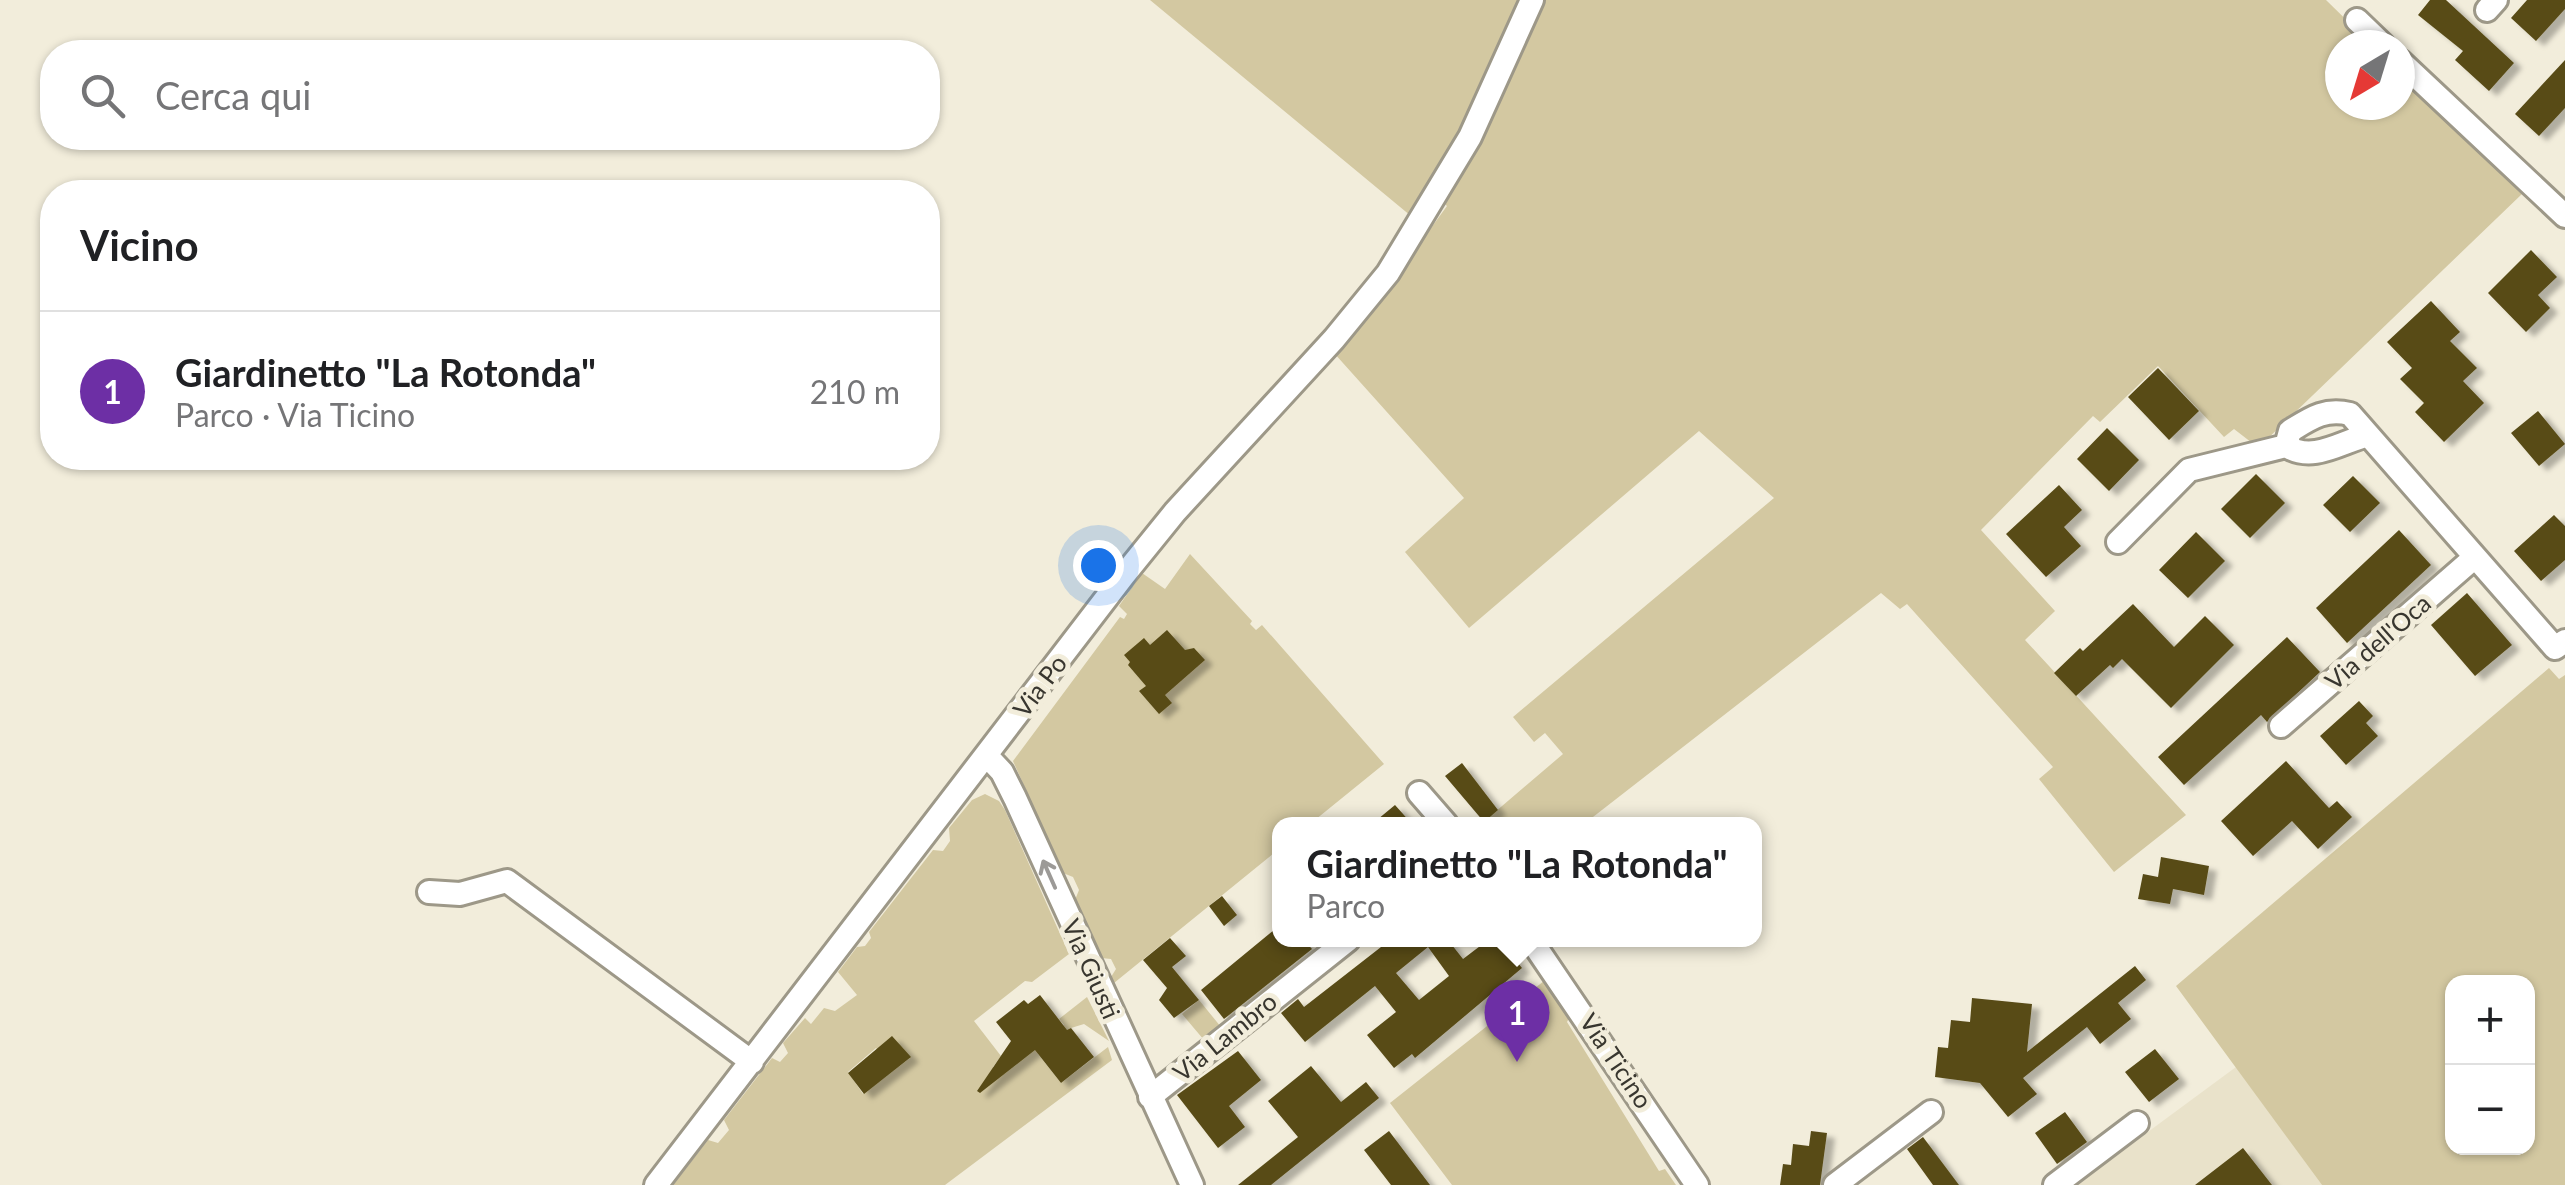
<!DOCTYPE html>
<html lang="it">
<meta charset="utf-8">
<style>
:root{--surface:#fff;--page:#f2f2f2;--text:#202124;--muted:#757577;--line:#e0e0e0;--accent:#6d2fa5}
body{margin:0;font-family:Lato,sans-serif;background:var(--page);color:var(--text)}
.controls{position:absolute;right:30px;bottom:30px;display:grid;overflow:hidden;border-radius:20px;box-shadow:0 2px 8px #0004}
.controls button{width:90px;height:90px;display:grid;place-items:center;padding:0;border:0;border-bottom:2px solid var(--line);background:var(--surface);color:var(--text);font:50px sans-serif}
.compass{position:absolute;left:2325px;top:30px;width:90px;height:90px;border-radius:50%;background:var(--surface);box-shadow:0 2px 8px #0004;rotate:218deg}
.you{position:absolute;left:1098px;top:565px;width:35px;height:35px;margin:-25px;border:8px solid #fff;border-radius:50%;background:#1a73e8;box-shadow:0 0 0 15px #1a73e833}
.badge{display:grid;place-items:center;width:65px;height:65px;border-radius:50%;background:var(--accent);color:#fff;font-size:32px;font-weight:700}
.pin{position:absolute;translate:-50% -82px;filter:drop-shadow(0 2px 5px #0008)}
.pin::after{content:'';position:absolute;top:52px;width:35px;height:30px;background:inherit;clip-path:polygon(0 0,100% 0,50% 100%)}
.popup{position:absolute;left:1272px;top:817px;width:490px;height:130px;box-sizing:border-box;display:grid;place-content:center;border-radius:20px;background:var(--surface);filter:drop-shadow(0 2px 8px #0005);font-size:32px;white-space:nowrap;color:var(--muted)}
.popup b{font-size:38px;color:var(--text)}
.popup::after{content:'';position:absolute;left:50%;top:100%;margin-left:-20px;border:20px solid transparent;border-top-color:var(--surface)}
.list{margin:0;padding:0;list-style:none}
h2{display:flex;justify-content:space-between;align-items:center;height:130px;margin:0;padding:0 40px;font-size:42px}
h2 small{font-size:32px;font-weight:400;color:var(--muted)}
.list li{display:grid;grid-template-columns:65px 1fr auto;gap:30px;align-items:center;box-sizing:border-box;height:160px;padding:0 40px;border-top:2px solid var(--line)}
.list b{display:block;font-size:38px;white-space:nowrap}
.list p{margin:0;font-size:32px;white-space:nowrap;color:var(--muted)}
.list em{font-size:32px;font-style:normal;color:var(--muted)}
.icon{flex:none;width:55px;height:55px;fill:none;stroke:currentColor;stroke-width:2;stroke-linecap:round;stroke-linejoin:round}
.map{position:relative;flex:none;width:2565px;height:1185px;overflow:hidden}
.search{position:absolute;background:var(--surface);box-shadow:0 2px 8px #0004;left:40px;top:40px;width:900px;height:110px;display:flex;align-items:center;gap:25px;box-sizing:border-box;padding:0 35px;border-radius:40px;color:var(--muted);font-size:38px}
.panel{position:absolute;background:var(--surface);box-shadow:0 2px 8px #0004;left:40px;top:180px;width:900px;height:290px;border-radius:40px}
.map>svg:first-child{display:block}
.built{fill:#e9e2ca}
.green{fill:#d3c8a1;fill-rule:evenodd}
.building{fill:#584b19;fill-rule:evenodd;filter:url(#shadow)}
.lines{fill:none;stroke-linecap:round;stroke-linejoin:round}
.street-casing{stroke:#9d9888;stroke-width:28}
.street{stroke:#fff;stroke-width:22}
.oneway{stroke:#9c9a97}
.labels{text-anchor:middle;stroke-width:10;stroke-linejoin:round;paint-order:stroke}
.street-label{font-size:25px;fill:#38362f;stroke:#f2eddb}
</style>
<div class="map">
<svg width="2565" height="1185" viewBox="0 0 2565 1185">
<defs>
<filter id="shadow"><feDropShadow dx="8" dy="5" stdDeviation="2.5" flood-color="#0004"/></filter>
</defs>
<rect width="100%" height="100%" fill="#f2eddb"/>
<path class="built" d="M2236,1067L2322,1185H2076Z"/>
<path class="green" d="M1150,0H2326L2372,45H2340V105H2400V72L2523,193L2260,446H2256L2234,429L2224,437L2158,366L2100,422L2093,416L1981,530L2055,611L2025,640L2186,815L2114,872L2039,779L2053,767L1907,604L1900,609L1881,593L1584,824H1481L1563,754L1545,733L1534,742L1513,717L1774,498L1699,431L1469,628L1405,552L1464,498L1334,353L1372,309L1447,206L1435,195L1417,221Z
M1190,554L1252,621L1250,624L1256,630L1262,625L1384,764L1310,824H1280L1279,849L1114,983L1111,977L1116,969L1111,959L1101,958L1075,900L1079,890L1073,877L1063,873L1013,761L1120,617L1124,619L1127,614L1119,606L1142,573L1165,589Z
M2549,668L2559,679L2565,675V1185H2322L2176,986ZM2452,982H2528V1148H2452Z
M985,794L999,801L1005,810L1069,954L1032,982L1025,981L974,1021L1001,1056L993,1067L1001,1076L1064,1025L1059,1019L1087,997L1109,1041L1084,1024L1071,1028L1038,1054L1061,1083L1108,1047L1112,1060L945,1185H673L708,1140L718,1143L729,1130L724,1120L772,1058L780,1062L788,1053L783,1043L805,1018L811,1024L824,1008L835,1011L857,995L838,972L857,947L865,946L871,938L869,932L933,850L943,851L950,841L949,828L972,800ZM876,1048L887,1060L910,1058L863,1094L848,1072Z
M1549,977L1572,1012L1567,1022L1659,1171L1665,1169L1676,1185H1452L1390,1103Z
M1199,1000L1221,1027L1204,1040L1182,1014Z"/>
<path class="building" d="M2430,0H2446L2514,63L2489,91L2455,60L2463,51L2418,15Z
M2527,0H2565V9L2536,41L2511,18Z
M2565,60V108L2539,136L2515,114Z
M2531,250L2557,277L2538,295L2550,308L2526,332L2488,293Z
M2431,301L2460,332L2450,341L2477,368L2463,381L2484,403L2444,442L2415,412L2424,403L2400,379L2412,368L2387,342Z
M2158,368L2199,411L2169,440L2128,397Z
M2538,411L2565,444L2539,466L2511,433Z
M2107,428L2139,460L2109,491L2077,459Z
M2256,474L2285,503L2250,538L2221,509Z
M2353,476L2380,503L2350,532L2323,505Z
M2059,485L2082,510L2064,527L2081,546L2046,577L2006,534Z
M2554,515L2565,526V560L2541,581L2514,551Z
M2399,530L2431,565L2347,643L2316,608Z
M2196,532L2225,561L2188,598L2159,570Z
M2467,593L2512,645L2475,676L2431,625Z
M2133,604L2174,647L2205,616L2234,645L2171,708L2122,659L2113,668L2110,665L2076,696L2054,673L2080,648L2083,651Z
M1167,630L1185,650L1194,648L1205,660L1165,695L1172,703L1159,714L1139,691L1146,686L1128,665L1130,662L1124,655L1144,638L1150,645Z
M2287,637L2320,672L2267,722L2261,715L2184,785L2158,757Z
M2359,701L2373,716L2366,723L2378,736L2346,765L2320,736Z
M2286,761L2329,808L2337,801L2352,817L2318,849L2292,821L2253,856L2221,821Z
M1462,763L1498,810L1484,822L1445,776Z
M1395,805L1412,824H1372Z
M2161,857L2209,866L2204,895L2173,889L2170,904L2138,899L2143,874L2158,877Z
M1222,896L1237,915L1224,926L1209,906Z
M1280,925V940H1304L1312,949L1224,1019L1201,990Z
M1170,938L1186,956L1172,967L1199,1000L1174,1018L1159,1000L1167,988L1143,960Z
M1390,940H1448L1463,959L1488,940H1499L1522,968L1415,1058L1412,1054L1394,1068L1367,1035L1396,1012L1375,986L1305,1042L1281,1013L1298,999L1304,1007ZM1428,947L1449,976L1419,1000L1396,973Z
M2135,966L2146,980L2118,1003L2131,1019L2100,1044L2087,1027L2023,1078L2037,1094L2008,1117L1980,1083L1935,1077L1938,1047L1948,1048L1951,1020L1970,1022L1972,998L2032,1004L2027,1052Z
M1040,995L1067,1030L1071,1028L1094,1057L1061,1083L1035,1050L980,1093L977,1091L1011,1041L996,1022L1024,1000L1028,1004Z
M892,1036L911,1057L864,1094L848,1073Z
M2155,1049L2179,1079L2149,1102L2125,1072Z
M1238,1051L1261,1080L1229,1106L1245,1127L1218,1148L1177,1095Z
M1311,1066L1341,1102L1366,1082L1379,1098L1271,1185H1238L1298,1137L1268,1101Z
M2065,1112L2087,1142L2057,1164L2035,1133Z
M1389,1131L1430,1185H1391L1364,1150Z
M1811,1131L1827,1133L1820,1185H1780L1783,1164L1791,1165L1793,1144L1809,1146Z
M1923,1137L1959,1185H1933L1907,1149Z
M2243,1148L2272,1185H2195Z"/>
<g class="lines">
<defs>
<path id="street" d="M2487,10L2496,0
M2357,20L2383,45
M2400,61L2565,216
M2368,435C2341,442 2313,463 2286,446L2290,431C2311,418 2325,408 2350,414L2555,648L2565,641
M2118,542L2189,470L2286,446
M2281,726L2475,557
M987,756L1002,772L1015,798L1192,1185
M1419,793L1446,824
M429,892L460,894L507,881L752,1062
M1531,940L1697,1185
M1150,1097L1348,940
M656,1185L1124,575L1175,512L1334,339L1388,273L1470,137L1532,0
M1835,1185L1931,1112
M2055,1185L2137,1123"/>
</defs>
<use href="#street" class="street-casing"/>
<use href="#street" class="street"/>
</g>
<defs><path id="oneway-shaft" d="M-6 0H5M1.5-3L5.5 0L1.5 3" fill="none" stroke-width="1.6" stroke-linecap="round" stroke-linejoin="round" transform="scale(2.5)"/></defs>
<use class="oneway" href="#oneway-shaft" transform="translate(1049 874) rotate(-114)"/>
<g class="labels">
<g class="street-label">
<text transform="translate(2378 642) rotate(-41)" y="9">Via dell'Oca</text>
<text transform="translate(1040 686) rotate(-53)" y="9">Via Po</text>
<text transform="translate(1091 969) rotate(66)" y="9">Via Giusti</text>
<text transform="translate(1225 1037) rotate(-39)" y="9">Via Lambro</text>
<text transform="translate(1616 1061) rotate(56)" y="9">Via Ticino</text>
</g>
</g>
</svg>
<div class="controls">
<button>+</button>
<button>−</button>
</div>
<svg class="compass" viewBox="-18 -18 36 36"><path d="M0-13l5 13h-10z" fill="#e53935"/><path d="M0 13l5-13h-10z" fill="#757577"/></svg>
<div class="you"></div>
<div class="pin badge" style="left:1517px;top:1062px">1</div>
<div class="popup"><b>Giardinetto &quot;La Rotonda&quot;</b>Parco</div>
<div class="search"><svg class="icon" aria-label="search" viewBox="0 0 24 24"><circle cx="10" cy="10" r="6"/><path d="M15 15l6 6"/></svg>Cerca qui</div>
<section class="panel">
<h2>Vicino<small></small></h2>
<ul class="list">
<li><span class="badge">1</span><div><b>Giardinetto &quot;La Rotonda&quot;</b><p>Parco · Via Ticino</p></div><em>210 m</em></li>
</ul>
</section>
</div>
